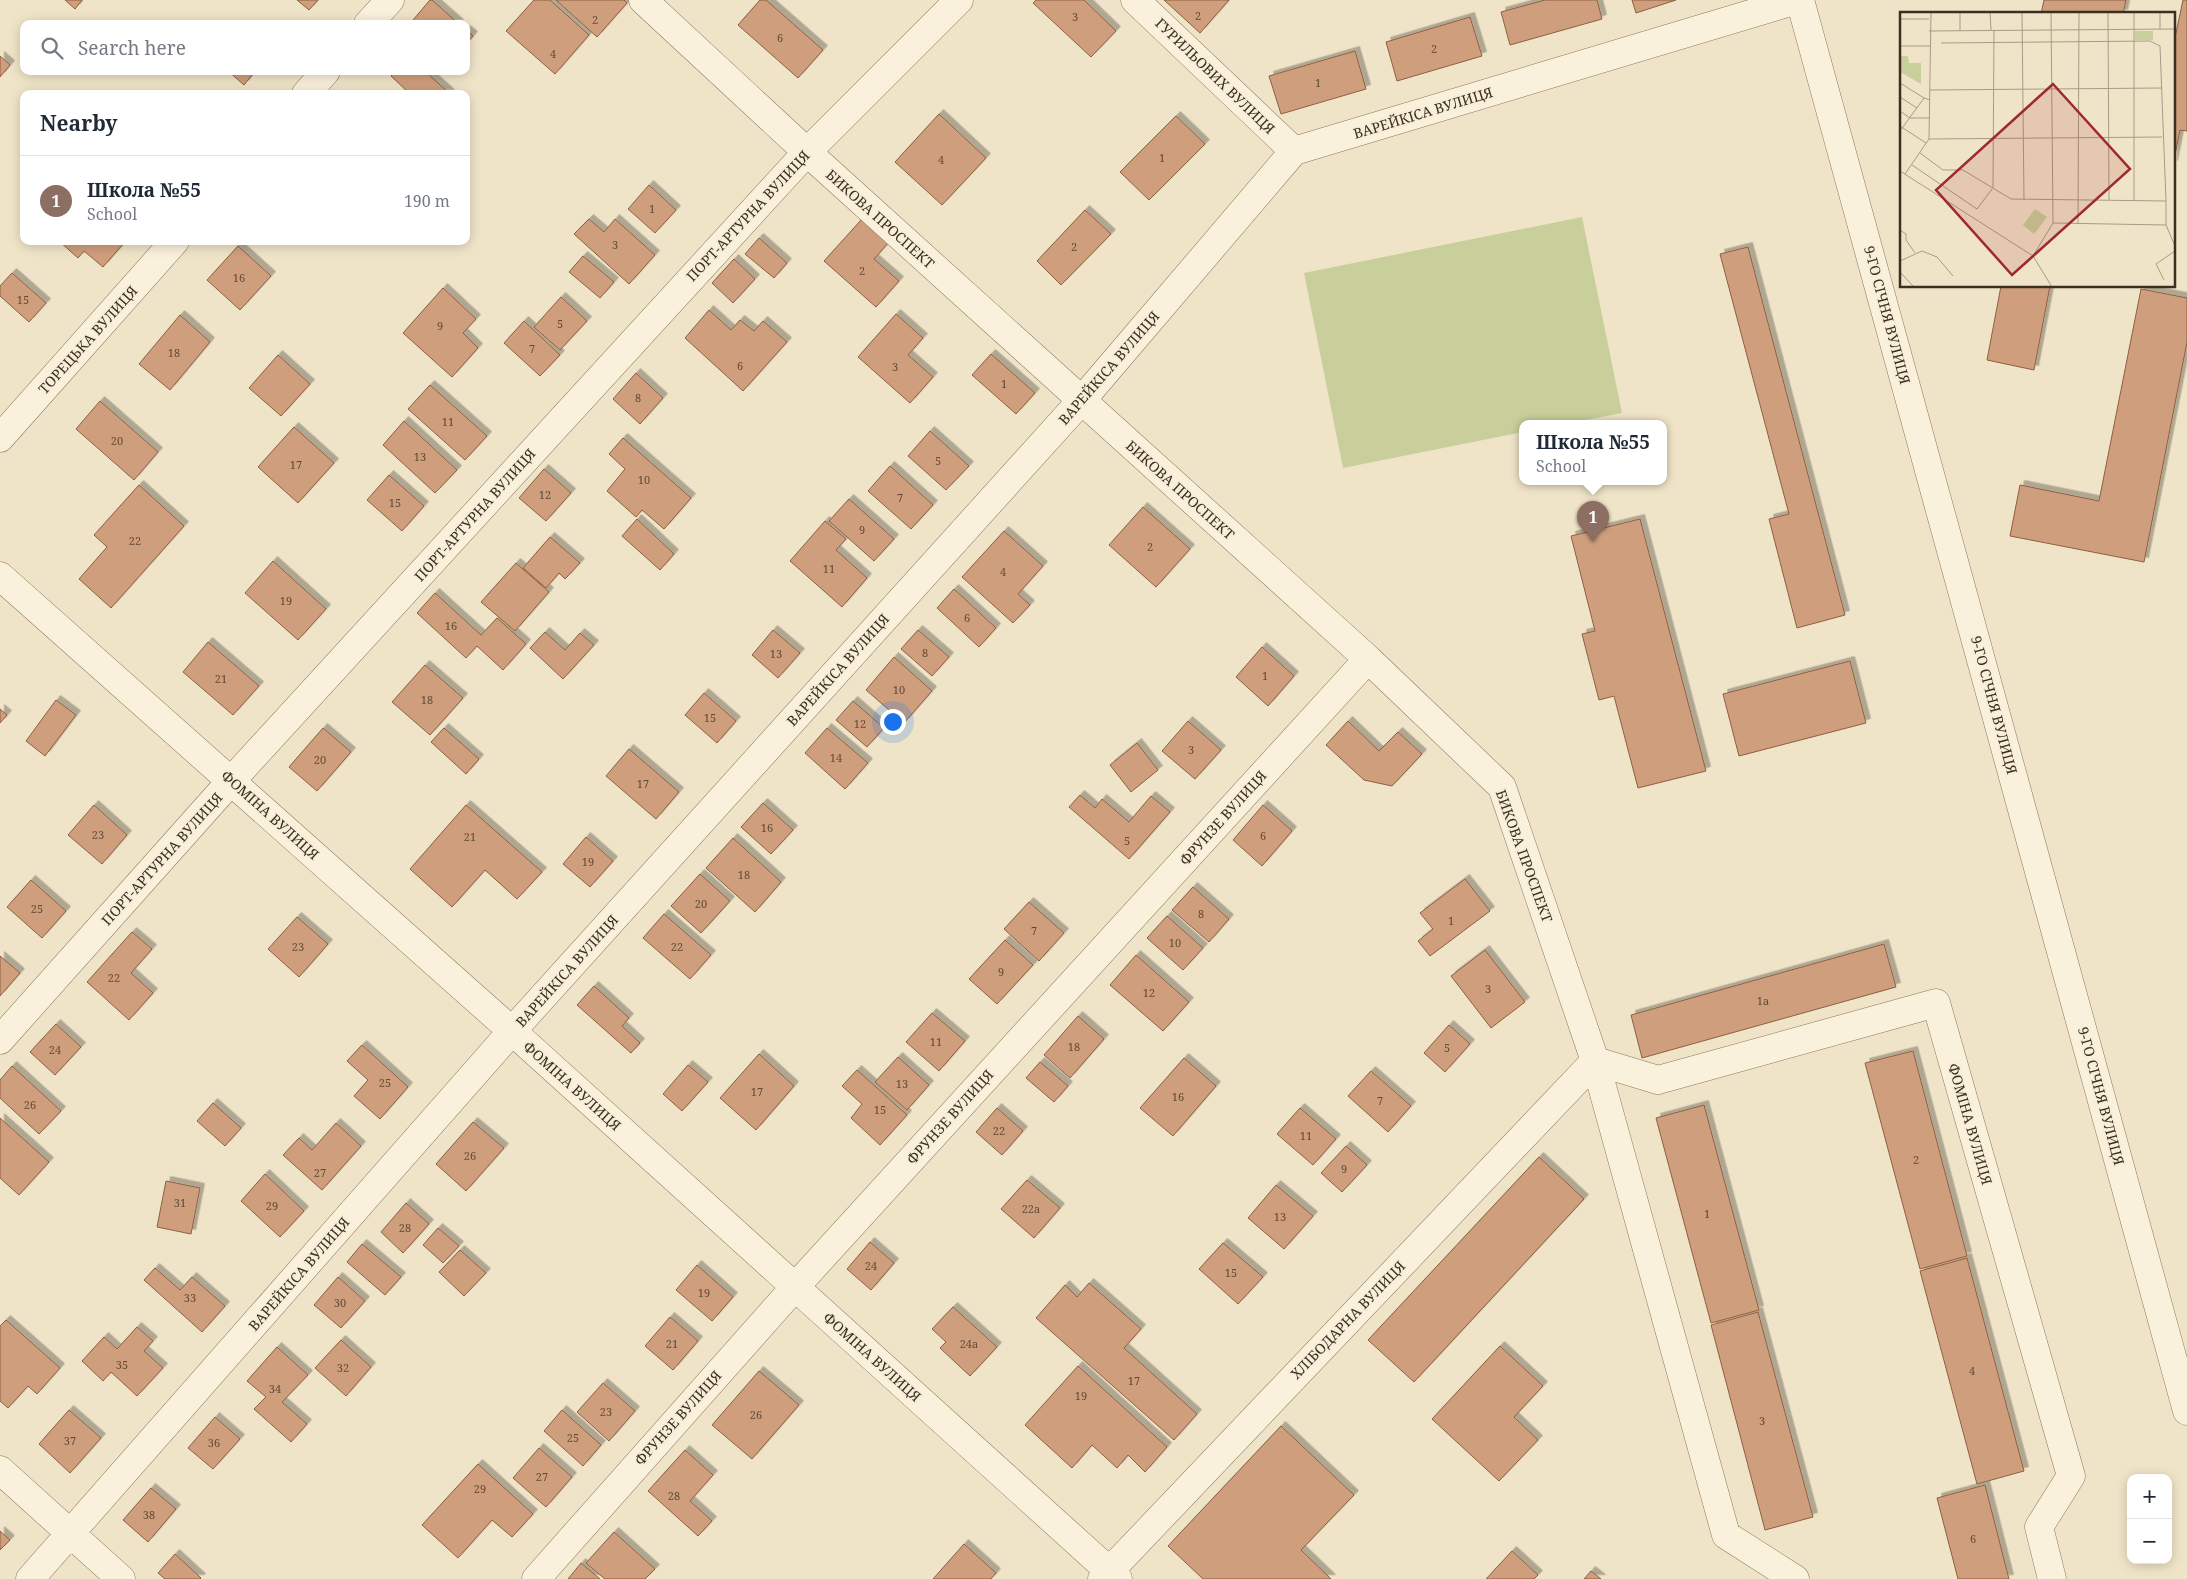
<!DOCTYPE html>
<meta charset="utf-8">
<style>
:root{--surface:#fff;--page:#f2f2f3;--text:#1f2937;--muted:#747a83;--line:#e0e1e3;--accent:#9e2a2b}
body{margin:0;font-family:"Noto Serif",serif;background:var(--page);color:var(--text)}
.controls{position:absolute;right:15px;bottom:15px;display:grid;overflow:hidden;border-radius:10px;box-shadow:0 2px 12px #0003}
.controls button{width:45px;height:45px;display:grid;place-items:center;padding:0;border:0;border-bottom:1px solid var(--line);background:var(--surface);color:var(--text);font:25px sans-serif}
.you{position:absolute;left:892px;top:721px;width:18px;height:18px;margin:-12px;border:4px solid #fff;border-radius:50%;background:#1a73e8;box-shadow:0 0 0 8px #1a73e833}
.badge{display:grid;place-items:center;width:32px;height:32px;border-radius:50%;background:var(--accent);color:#fff;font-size:16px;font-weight:700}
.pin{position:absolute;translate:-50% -41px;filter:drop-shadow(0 1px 2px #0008)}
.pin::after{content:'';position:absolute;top:26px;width:18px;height:15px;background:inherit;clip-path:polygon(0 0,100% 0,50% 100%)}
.popup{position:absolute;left:1519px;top:420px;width:148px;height:65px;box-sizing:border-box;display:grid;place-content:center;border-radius:10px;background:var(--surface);filter:drop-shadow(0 1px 4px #0005);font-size:16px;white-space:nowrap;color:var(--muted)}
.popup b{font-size:19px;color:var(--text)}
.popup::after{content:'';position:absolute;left:50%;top:100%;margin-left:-10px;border:10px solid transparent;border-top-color:var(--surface)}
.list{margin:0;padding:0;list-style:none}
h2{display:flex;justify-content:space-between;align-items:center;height:65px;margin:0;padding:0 20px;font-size:21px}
h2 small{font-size:16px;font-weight:400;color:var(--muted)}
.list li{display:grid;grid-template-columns:32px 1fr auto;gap:15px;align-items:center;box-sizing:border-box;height:90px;padding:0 20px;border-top:1px solid var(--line)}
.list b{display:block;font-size:19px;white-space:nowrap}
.list p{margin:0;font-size:16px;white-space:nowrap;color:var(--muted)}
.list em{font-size:16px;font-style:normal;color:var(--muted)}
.icon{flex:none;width:28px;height:28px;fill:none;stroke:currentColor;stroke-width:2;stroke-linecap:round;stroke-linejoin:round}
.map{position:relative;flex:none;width:2187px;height:1579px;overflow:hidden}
.search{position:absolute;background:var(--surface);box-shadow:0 2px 12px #0003;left:20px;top:20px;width:450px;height:55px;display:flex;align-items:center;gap:12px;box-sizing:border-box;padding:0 18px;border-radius:10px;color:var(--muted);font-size:19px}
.panel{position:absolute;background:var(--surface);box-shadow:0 2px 12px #0003;left:20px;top:90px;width:450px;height:155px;border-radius:10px}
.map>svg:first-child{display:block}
.green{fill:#c9cf9b}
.building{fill:#cf9f7d;stroke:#8d5f41;filter:url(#shadow)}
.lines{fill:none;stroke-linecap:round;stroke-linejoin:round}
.minor-casing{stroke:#8d765c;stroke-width:29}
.tertiary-casing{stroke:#8d765c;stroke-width:29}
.minor{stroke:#faf1dc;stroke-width:28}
.tertiary{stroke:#faf1dc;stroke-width:28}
.labels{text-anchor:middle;stroke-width:4;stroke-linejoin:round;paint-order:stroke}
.number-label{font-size:11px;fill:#624a37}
.street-label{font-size:14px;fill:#3d2e20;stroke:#f7eed8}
.inset-road{fill:none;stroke:#a89b85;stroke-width:1}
.view{fill:#9e2a2b;fill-opacity:0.15;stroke:#9e2a2b;stroke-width:2.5}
.inset-edge{fill:none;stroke:#3d2e20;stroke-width:2.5}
</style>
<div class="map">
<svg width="2187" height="1579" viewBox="0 0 2187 1579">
<defs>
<filter id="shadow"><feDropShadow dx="4.5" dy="-4.5" stdDeviation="0" flood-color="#0004"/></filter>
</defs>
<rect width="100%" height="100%" fill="#f0e4c8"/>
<path class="green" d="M1582,217L1622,413L1569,423H1523V432L1343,468L1304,273Z"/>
<path class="building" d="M65,0H82L75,9Z
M297,0H318L309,10Z
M430,0H432L459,24H418L413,20Z
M534,0H550L589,35L555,74L506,31Z
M556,0H624L627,3L597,37Z
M760,0H766L823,50L798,78L738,25Z
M1036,0H1084L1116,31L1091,57L1033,3Z
M1164,0H1229L1200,33Z
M1545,0H1597L1602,19L1510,45L1501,12Z
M1632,0H1676L1636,13Z
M2044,0H2126L2123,14H2041Z
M2183,0H2187V131L2180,130L2173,165V47Z
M1470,17L1482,56L1397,81L1386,42Z
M466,30L473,36L466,44Z
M1355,51L1366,89L1281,114L1269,76Z
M0,56L10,65L0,77Z
M228,71H255L244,85Z
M395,71H431L428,74L450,94H410L391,76Z
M939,114L986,158L942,205L895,162Z
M1176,116L1205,144L1149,200L1120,172Z
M649,185L676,210L655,233L628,209Z
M1085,210L1111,234L1061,285L1037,261Z
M589,219L604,232L615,219L655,255L629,284L574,234Z
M862,219L889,242L874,259L899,281L876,307L824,261Z
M759,238L787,263L774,278L745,254Z
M59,241H123L124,243L103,267L84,251L78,258Z
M238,246L271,276L240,310L207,280Z
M1748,247L1845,615L1797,628L1769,519L1789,514L1720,254Z
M583,256L614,282L600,298L569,272Z
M734,259L755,279L733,303L712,283Z
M12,273L46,303L29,322L0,296V286Z
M2001,286H2050L2034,370L1987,360Z
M443,288L476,319L463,333L478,348L452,377L403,333Z
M2141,289L2187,298V342L2144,562L2010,536L2020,485L2099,501Z
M561,297L587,321L560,350L534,327Z
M709,310L731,330L740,320L754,331L763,321L787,342L743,391L685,338Z
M896,314L923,338L908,355L933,377L910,403L858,357Z
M180,315L210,342L170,390L139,364Z
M524,321L560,355L540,376L504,343Z
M991,354L1035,393L1016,414L972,375Z
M278,355L310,384L281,416L249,388Z
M636,373L663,398L640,424L613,399Z
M430,385L487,436L465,460L408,409Z
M100,401L158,452L134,480L76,429Z
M404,421L457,470L435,493L383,445Z
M294,427L334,463L298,503L258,467Z
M930,431L969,466L946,490L908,456Z
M623,438L691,498L664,529L642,510L636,517L607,491L625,469L609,454Z
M890,466L933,505L911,529L868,491Z
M544,469L571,493L546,521L519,498Z
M389,475L424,506L402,531L367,500Z
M139,485L184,526L111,608L79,579L107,547L94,535Z
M849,499L894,539L874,561L829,521Z
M1143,507L1190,549L1156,587L1109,545Z
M637,519L674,554L660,570L622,536Z
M1640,519L1706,771L1638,788L1614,696L1599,700L1582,634L1595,631L1571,536Z
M825,521L846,539L836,550L867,578L842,607L790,561Z
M1004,531L1043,566L1018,594L1030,605L1013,623L962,577Z
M550,537L580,563L565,579L559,573L546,588L523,568Z
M273,561L326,609L298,640L245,593Z
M516,563L549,592L515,631L481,602Z
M954,589L996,628L979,647L937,608Z
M435,593L481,635L497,618L526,644L503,670L477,646L466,658L417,613Z
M773,630L800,653L778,678L752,655Z
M918,630L949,657L932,676L901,649Z
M545,632L565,650L580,633L594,645L563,679L530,648Z
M208,642L259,686L233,715L183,672Z
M1262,647L1294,676L1268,706L1236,677Z
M894,657L932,691L904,723L866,690Z
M1850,661L1866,723L1739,756L1723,694Z
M425,665L463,698L430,735L392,702Z
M704,693L736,721L717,743L685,715Z
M56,700L76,715L45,756L26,741Z
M853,701L884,728L867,747L836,720Z
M0,709L7,715L0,723Z
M1188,721L1221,750L1195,779L1162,751Z
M1348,721L1379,751L1398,732L1422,754L1392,786L1364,780L1326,745Z
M323,728L351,752L317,791L289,767Z
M444,728L479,759L466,774L431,742Z
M827,728L868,763L845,789L805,753Z
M1137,743L1158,770L1131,792L1110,765Z
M629,749L679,792L656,819L606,776Z
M1080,795L1095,808L1102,799L1129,822L1151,796L1170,812L1129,859L1069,807Z
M763,803L793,830L771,854L741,827Z
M94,805L127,835L102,864L68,835Z
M466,805L542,872L517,899L485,870L452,907L410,869Z
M1263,805L1292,831L1262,866L1233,840Z
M586,837L613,861L590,887L563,864Z
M733,838L781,882L755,912L706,868Z
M700,874L730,901L701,933L671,906Z
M1465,879L1490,911L1430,956L1418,941L1433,929L1420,913Z
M31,880L66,911L42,938L7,907Z
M1193,887L1229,919L1209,942L1172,910Z
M1029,902L1064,933L1039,961L1004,929Z
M664,914L711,955L690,979L643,938Z
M1167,916L1203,948L1183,970L1147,938Z
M297,917L328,944L299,977L268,949Z
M132,932L152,949L131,973L153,993L129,1020L87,982Z
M1005,940L1033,965L997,1004L969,979Z
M1884,944L1896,987L1642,1058L1631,1015Z
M1485,950L1525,1002L1491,1028L1451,976Z
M1136,955L1189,1002L1163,1031L1110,985Z
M0,956L20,973L0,996Z
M594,986L629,1018L622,1026L640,1043L631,1053L577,1005Z
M932,1013L965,1041L939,1071L906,1042Z
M1078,1016L1104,1039L1070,1078L1044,1055Z
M56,1024L81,1047L55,1075L30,1052Z
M1449,1025L1470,1044L1445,1072L1424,1053Z
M362,1045L408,1087L380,1119L354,1096L368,1080L347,1061Z
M1913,1051L1967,1256L1920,1269L1865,1063Z
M759,1054L794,1086L756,1130L720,1098Z
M898,1057L929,1085L907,1110L875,1082Z
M1184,1058L1216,1086L1173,1136L1140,1108Z
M1040,1062L1068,1086L1054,1102L1026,1078Z
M688,1065L708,1082L682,1111L663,1094Z
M12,1066L61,1111L39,1134L0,1098V1080Z
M857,1070L907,1115L880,1145L851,1118L862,1104L842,1086Z
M1371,1071L1411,1106L1388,1132L1348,1096Z
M213,1103L241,1128L225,1146L197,1121Z
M1704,1105L1759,1310L1711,1323L1656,1118Z
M997,1108L1023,1131L1002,1155L976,1132Z
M1300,1108L1336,1139L1313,1165L1277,1134Z
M0,1118L49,1162L19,1195L0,1178Z
M473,1122L504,1148L466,1191L436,1164Z
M336,1123L361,1146L322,1190L283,1155L299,1138L312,1150Z
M1346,1146L1367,1165L1342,1192L1321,1173Z
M1539,1157L1584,1199L1414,1382L1368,1340Z
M265,1174L304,1211L280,1237L241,1201Z
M1027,1180L1060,1208L1034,1238L1001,1209Z
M166,1181L200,1188L191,1234L157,1227Z
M1276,1185L1313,1216L1284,1249L1248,1218Z
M406,1203L429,1224L403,1253L381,1232Z
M438,1228L459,1246L443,1263L423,1245Z
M870,1242L894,1263L871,1290L847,1269Z
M1223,1243L1263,1277L1238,1304L1199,1269Z
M362,1244L401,1277L385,1295L347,1262Z
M460,1250L486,1273L464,1296L439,1272Z
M1967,1258L2024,1471L1977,1484L1920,1271Z
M697,1265L733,1297L712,1321L676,1290Z
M155,1268L180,1290L192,1277L225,1306L202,1332L144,1280Z
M338,1277L365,1301L341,1328L314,1305Z
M1089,1283L1141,1329L1124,1348L1197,1414L1174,1440L1036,1318L1065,1285L1077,1297Z
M953,1307L997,1347L970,1376L940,1348L946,1342L932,1329Z
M1758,1312L1813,1517L1765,1530L1711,1325Z
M670,1317L698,1341L673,1370L645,1346Z
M6,1320L60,1368L37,1394L28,1386L8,1408L0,1401V1326Z
M137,1327L153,1341L144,1351L163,1368L137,1396L111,1372L103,1381L82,1361L104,1337L117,1349Z
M341,1340L371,1367L346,1396L315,1368Z
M1500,1346L1543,1386L1514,1417L1538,1440L1499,1481L1432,1419Z
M277,1347L308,1375L282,1402L307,1424L291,1442L254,1409L266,1397L247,1381Z
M1078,1366L1167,1447L1145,1472L1128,1455L1117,1468L1092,1445L1072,1468L1025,1425Z
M759,1371L799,1405L752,1459L712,1425Z
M603,1383L635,1411L609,1441L577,1412Z
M69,1410L101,1438L70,1473L39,1444Z
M562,1410L601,1445L583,1466L544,1431Z
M215,1417L240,1439L213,1469L188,1448Z
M1281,1426L1354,1495L1301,1550L1331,1579H1203L1168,1546Z
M539,1448L572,1477L546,1507L513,1478Z
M685,1450L713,1475L690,1501L712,1521L698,1536L648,1491Z
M478,1464L533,1514L512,1537L492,1520L458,1558L422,1525Z
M1985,1485L2009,1579H1958L1937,1498Z
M151,1488L176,1509L148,1542L123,1520Z
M0,1531L10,1540L0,1550Z
M614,1532L655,1569L645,1579H605L586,1563Z
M964,1544L996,1573L991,1579H933Z
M1512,1551L1538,1575L1534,1579H1486Z
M175,1554L201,1578L200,1579H165L158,1573Z
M581,1563L600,1579H568Z
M1591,1571L1601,1579H1584Z"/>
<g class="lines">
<defs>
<path id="minor" d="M643,0L807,152L1368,659L1502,787L1595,1061L1726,1535L1795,1579
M1135,0L1294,151
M368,24L390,0
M306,94L326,71
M0,438L175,241
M0,576L512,1031L1118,1579
M0,1040L231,781L807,152L959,0
M1595,1061L1658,1080L1936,1003L2071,1476L2039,1527L2052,1579
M0,1470L121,1579
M30,1579L512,1031L1081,401L1294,151L1797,0
M536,1579L795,1287L1368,659
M1102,1579L1595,1061"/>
<path id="tertiary" d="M1800,0L2187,1411"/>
</defs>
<use href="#minor" class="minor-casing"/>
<use href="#tertiary" class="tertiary-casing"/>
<use href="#minor" class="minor"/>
<use href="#tertiary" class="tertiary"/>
</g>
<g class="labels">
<g class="number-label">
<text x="1198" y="20">2</text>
<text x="1075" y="21">3</text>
<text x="595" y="24">2</text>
<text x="780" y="42">6</text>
<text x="1434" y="53">2</text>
<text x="553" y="58">4</text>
<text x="1318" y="87">1</text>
<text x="1162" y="162">1</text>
<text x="941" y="164">4</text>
<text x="652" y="213">1</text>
<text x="615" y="249">3</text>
<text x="1074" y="251">2</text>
<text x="862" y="275">2</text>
<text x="239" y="282">16</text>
<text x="23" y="304">15</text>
<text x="560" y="328">5</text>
<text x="440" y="330">9</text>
<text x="532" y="353">7</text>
<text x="174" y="357">18</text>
<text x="740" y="370">6</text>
<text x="895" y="371">3</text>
<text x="1004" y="388">1</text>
<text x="638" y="402">8</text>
<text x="448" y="426">11</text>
<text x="117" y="445">20</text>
<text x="420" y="461">13</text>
<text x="938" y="465">5</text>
<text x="296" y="469">17</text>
<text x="644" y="484">10</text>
<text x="545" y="499">12</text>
<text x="900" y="502">7</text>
<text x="395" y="507">15</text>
<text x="862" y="534">9</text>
<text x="135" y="545">22</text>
<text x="1150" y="551">2</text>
<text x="829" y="573">11</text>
<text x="1003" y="576">4</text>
<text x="286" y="605">19</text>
<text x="967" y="622">6</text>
<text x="451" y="630">16</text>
<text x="925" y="657">8</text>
<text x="776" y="658">13</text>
<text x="1265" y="680">1</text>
<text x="221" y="683">21</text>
<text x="899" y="694">10</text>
<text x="427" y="704">18</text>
<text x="710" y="722">15</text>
<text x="860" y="728">12</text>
<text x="1191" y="754">3</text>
<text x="836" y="762">14</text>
<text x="320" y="764">20</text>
<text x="643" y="788">17</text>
<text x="767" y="832">16</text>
<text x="98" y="839">23</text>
<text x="1263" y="840">6</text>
<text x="470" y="841">21</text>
<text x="1127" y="845">5</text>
<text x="588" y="866">19</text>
<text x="744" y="879">18</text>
<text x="701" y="908">20</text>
<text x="37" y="913">25</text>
<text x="1201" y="918">8</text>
<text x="1451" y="925">1</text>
<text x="1034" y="935">7</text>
<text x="1175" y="947">10</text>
<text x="298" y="951">23</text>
<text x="677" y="951">22</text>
<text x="1001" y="976">9</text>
<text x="114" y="982">22</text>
<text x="1488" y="993">3</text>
<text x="1149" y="997">12</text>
<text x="1763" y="1005">1а</text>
<text x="936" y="1046">11</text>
<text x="1074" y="1051">18</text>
<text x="1447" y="1052">5</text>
<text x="55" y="1054">24</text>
<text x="385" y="1087">25</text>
<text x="902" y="1088">13</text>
<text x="757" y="1096">17</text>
<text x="1178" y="1101">16</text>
<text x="1380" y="1105">7</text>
<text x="30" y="1109">26</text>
<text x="880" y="1114">15</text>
<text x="999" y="1135">22</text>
<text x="1306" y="1140">11</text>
<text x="470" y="1160">26</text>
<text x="1916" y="1164">2</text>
<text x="1344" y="1173">9</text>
<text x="320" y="1177">27</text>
<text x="180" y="1207">31</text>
<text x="272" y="1210">29</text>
<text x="1031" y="1213">22а</text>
<text x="1707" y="1218">1</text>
<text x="1280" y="1221">13</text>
<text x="405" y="1232">28</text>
<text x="871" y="1270">24</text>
<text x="1231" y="1277">15</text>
<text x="704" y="1297">19</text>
<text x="190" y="1302">33</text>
<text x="340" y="1307">30</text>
<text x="672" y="1348">21</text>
<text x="969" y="1348">24а</text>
<text x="122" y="1369">35</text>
<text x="343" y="1372">32</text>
<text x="1972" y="1375">4</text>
<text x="1134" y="1385">17</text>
<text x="275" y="1393">34</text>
<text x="1081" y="1400">19</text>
<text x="606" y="1416">23</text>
<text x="756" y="1419">26</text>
<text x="1762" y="1425">3</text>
<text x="573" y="1442">25</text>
<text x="70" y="1445">37</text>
<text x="214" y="1447">36</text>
<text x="542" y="1481">27</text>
<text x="480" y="1493">29</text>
<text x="674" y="1500">28</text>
<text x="149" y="1519">38</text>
<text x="1973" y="1543">6</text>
</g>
<g class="street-label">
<text transform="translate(1215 76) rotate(44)" y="5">ГУРИЛЬОВИХ ВУЛИЦЯ</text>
<text transform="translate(1423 113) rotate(-17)" y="5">ВАРЕЙКІСА ВУЛИЦЯ</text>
<text transform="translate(748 216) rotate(-47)" y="5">ПОРТ-АРТУРНА ВУЛИЦЯ</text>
<text transform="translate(880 219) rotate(42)" y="5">БИКОВА ПРОСПЕКТ</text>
<text transform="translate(1887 315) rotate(75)" y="5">9-ГО СІЧНЯ ВУЛИЦЯ</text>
<text transform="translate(88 340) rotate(-48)" y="5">ТОРЕЦЬКА ВУЛИЦЯ</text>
<text transform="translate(1109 368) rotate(-49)" y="5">ВАРЕЙКІСА ВУЛИЦЯ</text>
<text transform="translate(1180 490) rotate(42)" y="5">БИКОВА ПРОСПЕКТ</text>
<text transform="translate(475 515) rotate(-48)" y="5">ПОРТ-АРТУРНА ВУЛИЦЯ</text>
<text transform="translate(838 670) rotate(-48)" y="5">ВАРЕЙКІСА ВУЛИЦЯ</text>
<text transform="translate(1994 705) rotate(75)" y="5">9-ГО СІЧНЯ ВУЛИЦЯ</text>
<text transform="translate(270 815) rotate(42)" y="5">ФОМІНА ВУЛИЦЯ</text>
<text transform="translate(1223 818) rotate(-48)" y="5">ФРУНЗЕ ВУЛИЦЯ</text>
<text transform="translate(1524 856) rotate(70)" y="5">БИКОВА ПРОСПЕКТ</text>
<text transform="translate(162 859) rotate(-48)" y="5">ПОРТ-АРТУРНА ВУЛИЦЯ</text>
<text transform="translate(567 971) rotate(-48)" y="5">ВАРЕЙКІСА ВУЛИЦЯ</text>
<text transform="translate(572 1086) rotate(42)" y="5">ФОМІНА ВУЛИЦЯ</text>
<text transform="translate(2101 1096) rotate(75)" y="5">9-ГО СІЧНЯ ВУЛИЦЯ</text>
<text transform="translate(950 1117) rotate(-48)" y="5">ФРУНЗЕ ВУЛИЦЯ</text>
<text transform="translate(1970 1124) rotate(74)" y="5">ФОМІНА ВУЛИЦЯ</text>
<text transform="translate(299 1274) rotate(-49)" y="5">ВАРЕЙКІСА ВУЛИЦЯ</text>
<text transform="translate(1348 1320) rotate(-46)" y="5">ХЛІБОДАРНА ВУЛИЦЯ</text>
<text transform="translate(872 1357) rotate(42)" y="5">ФОМІНА ВУЛИЦЯ</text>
<text transform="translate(678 1418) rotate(-48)" y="5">ФРУНЗЕ ВУЛИЦЯ</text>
</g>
</g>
<g transform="translate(1900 12)">
<rect width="275" height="275" fill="#f0e4c8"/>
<path d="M235,19H253V28H235ZM0,44H8L9,51H21V72L0,60ZM135,197L147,205L134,222L123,213Z" fill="#c9cf9b"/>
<path class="inset-road" d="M60,0V19M90,0L91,18M122,0L124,188M208,0L209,188M234,0V189M260,0V17M0,7H29M29,19L275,17M41,31L250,29L260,34L266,189M0,34H30M0,71L24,86M30,78L262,76M0,85L17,96M0,99L10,106H30M0,114L26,131M0,119L24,86L30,88M29,127L262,125M20,141L43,158H63L111,187L266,189V213L275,234M12,153L77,197L92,177M0,159L133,244L152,275M5,162L29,127L31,0M93,176L94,18M153,211L266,213M178,212L179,0M0,218L6,222V228L15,241M133,244L153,211L151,0M0,249L22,239L37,245L53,264M0,260L14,275M264,268L256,252L275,239"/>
<path class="view" d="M153,72L230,157L112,263L36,178Z"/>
<rect width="275" height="275" class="inset-edge"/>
</g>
</svg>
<div class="controls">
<button>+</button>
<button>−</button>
</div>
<div class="you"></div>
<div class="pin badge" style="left:1593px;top:542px;background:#8d6e63">1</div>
<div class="popup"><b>Школа №55</b>School</div>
<div class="search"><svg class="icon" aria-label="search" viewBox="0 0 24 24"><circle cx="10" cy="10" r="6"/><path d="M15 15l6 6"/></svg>Search here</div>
<section class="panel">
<h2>Nearby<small></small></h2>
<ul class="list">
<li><span class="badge" style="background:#8d6e63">1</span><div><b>Школа №55</b><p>School</p></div><em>190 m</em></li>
</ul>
</section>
</div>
